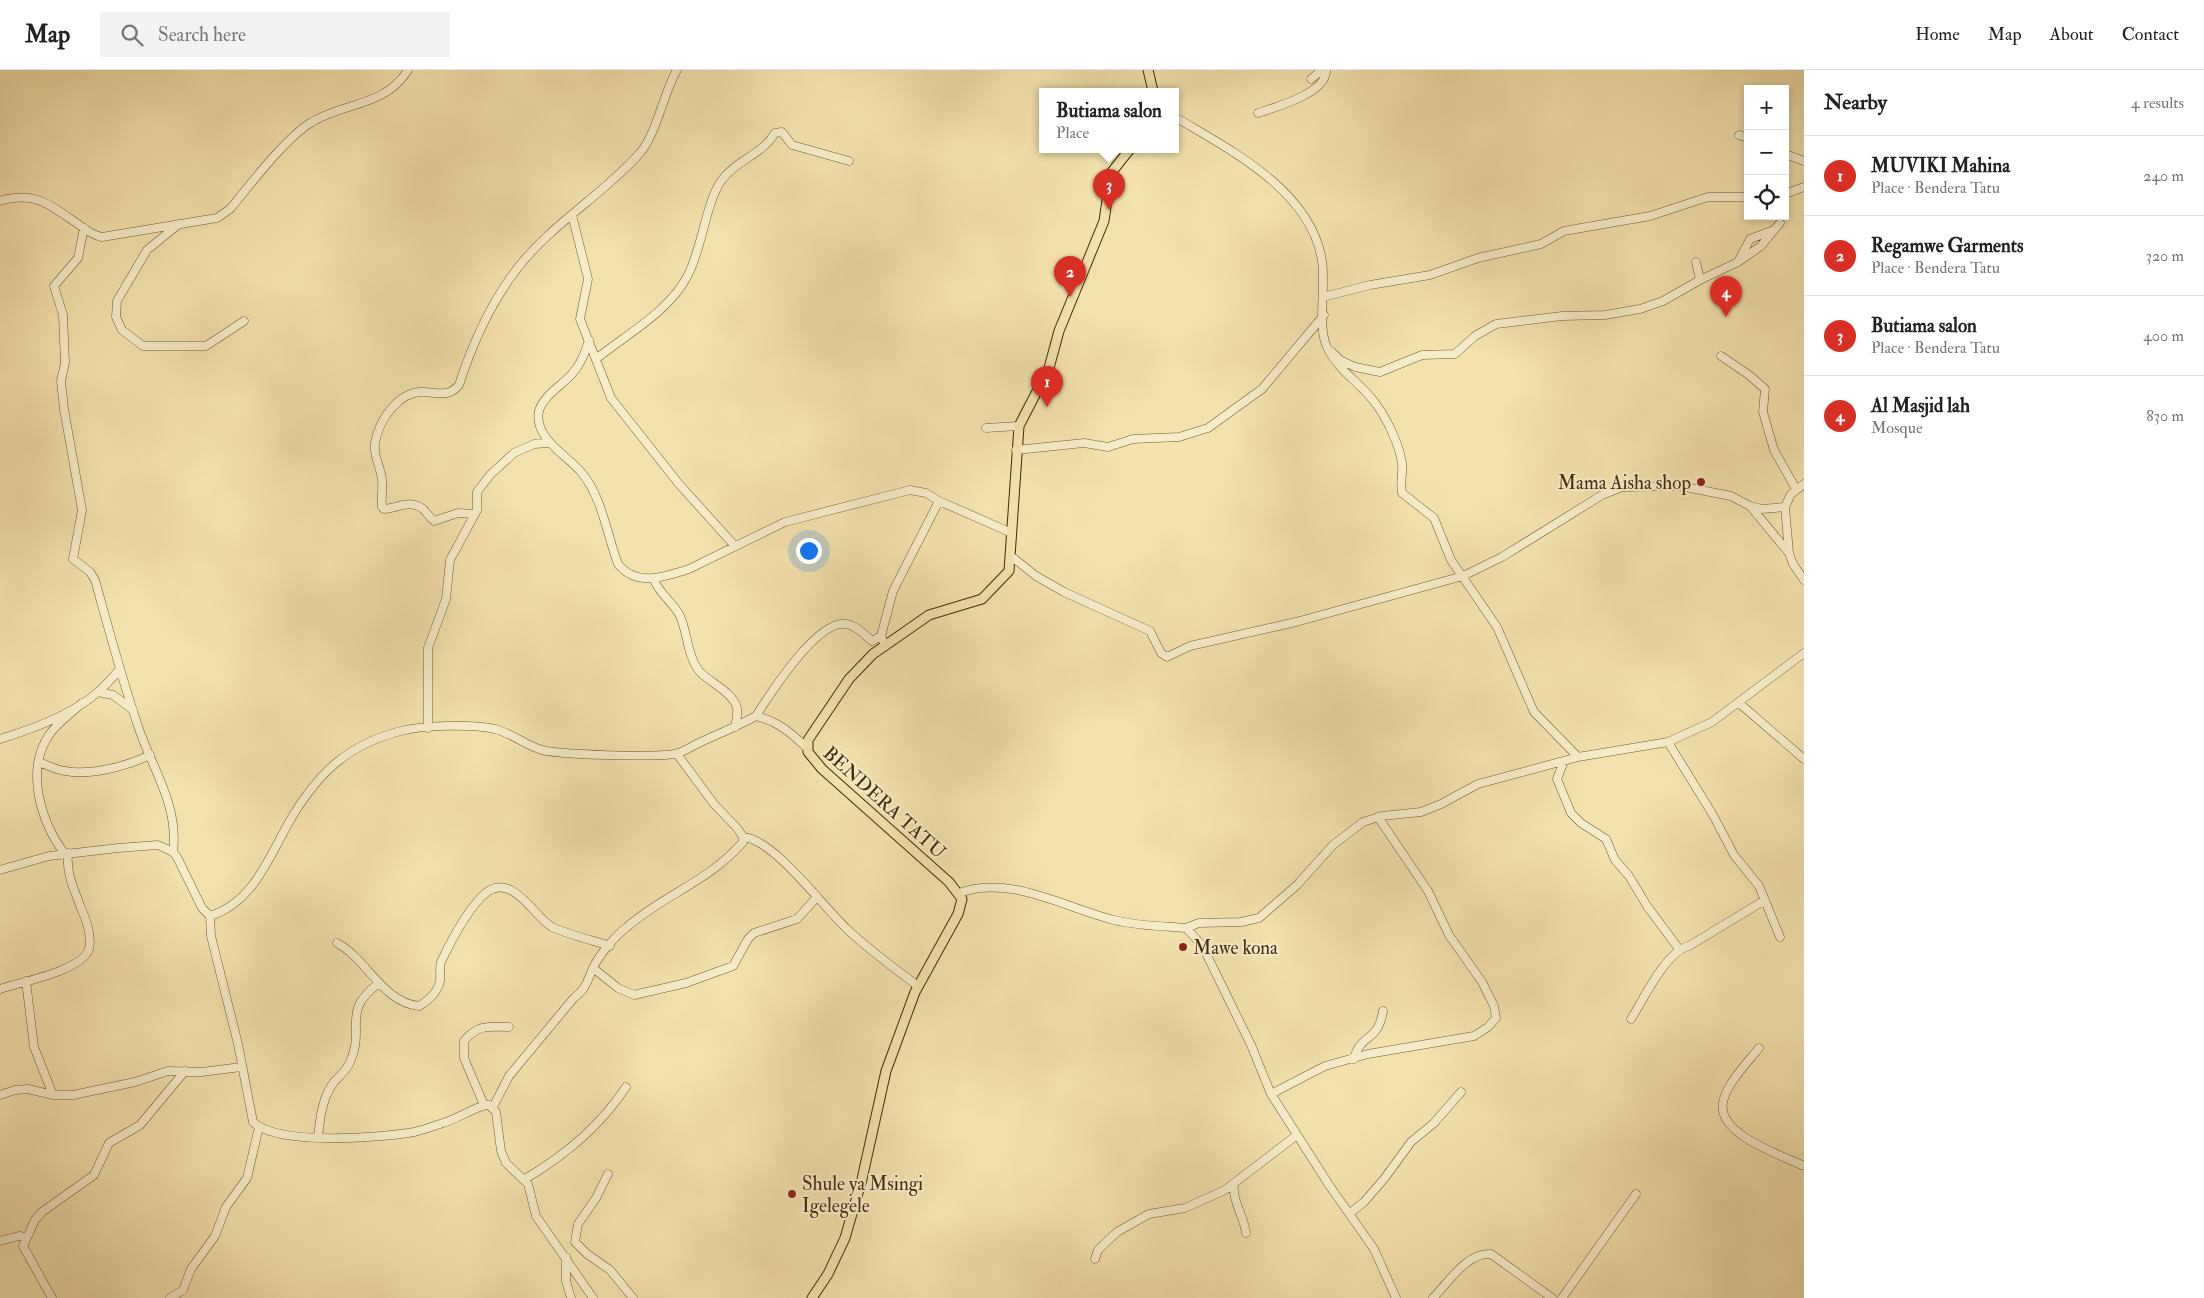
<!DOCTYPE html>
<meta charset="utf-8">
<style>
:root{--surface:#fff;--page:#f2f2f2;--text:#222;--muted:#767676;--line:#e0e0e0;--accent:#d93025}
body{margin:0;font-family:"IM FELL Double Pica",serif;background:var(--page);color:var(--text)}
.controls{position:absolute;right:15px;top:15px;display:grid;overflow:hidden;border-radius:0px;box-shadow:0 2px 8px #0003}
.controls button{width:45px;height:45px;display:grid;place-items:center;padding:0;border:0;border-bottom:1px solid var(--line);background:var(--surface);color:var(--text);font:25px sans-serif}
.you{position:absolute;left:808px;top:480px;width:18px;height:18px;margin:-12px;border:4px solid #fff;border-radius:50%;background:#1a73e8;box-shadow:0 0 0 8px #1a73e833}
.badge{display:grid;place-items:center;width:32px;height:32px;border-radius:50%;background:var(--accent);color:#fff;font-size:16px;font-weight:700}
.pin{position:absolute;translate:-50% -41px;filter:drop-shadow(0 1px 2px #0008)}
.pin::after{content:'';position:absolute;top:26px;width:18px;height:15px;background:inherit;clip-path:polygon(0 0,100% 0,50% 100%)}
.popup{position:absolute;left:1039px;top:18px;width:140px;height:65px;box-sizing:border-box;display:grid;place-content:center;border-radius:0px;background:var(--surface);filter:drop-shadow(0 1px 4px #0005);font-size:16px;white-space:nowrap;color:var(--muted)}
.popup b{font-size:19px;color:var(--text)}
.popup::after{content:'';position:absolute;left:50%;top:100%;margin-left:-10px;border:10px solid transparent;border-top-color:var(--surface)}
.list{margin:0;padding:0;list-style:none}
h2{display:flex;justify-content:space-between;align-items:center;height:65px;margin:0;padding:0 20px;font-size:21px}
h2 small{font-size:16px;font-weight:400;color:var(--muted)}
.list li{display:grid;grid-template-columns:32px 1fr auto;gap:15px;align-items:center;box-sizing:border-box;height:80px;padding:0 20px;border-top:1px solid var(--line)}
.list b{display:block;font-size:19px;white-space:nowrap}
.list p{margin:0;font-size:16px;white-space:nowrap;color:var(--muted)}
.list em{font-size:16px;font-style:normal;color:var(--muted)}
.icon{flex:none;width:28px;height:28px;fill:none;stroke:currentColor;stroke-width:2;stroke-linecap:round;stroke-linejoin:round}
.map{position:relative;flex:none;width:1804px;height:1228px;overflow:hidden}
header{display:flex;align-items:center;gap:30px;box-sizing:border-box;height:70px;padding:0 25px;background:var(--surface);border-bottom:1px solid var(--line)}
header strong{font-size:24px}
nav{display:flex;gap:28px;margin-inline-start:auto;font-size:18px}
.search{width:350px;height:45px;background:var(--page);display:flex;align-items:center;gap:12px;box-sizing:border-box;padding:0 18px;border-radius:0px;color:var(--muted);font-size:19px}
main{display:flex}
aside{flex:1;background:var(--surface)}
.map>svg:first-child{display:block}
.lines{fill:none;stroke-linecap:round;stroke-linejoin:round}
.minor-casing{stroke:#6f5834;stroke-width:9}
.major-casing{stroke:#432a0b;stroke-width:11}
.minor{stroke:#f7ecca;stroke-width:8}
.major{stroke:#f3e2ae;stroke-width:9}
.poi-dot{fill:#8f2418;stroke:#f7ecca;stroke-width:2}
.labels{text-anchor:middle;stroke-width:4;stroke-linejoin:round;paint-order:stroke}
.poi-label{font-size:19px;fill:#432a0b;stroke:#f7ecca;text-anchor:start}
.street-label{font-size:19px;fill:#432a0b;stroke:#f7ecca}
</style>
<header>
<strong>Map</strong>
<div class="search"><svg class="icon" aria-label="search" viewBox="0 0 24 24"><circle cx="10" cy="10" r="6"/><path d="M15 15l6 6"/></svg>Search here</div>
<nav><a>Home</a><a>Map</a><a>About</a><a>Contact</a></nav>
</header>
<main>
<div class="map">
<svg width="1804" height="1228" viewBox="0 0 1804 1228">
<rect width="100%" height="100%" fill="#f3e2ae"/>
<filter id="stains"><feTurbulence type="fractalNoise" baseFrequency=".004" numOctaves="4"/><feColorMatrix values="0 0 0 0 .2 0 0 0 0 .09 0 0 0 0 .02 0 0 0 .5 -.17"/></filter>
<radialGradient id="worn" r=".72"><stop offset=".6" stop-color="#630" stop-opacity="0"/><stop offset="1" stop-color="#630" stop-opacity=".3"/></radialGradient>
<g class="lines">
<defs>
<path id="minor" d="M1311,9L1322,0
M1258,43C1276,37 1327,23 1326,0
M1175,47C1230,80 1311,120 1322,191C1326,214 1317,257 1327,277C1338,301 1361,313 1376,334C1387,349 1399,374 1402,393C1403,403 1400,413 1402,423L1434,448L1451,490L1497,557L1534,642L1578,687
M1739,65L1748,68
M1785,84L1804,91
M1785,124L1804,117
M0,131C33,121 48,133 75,152C84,158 91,165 102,167L217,148L230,139C250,115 286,67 312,52C344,32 385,37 408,0
M572,145L588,209L580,249L611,328L679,414L734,475
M179,154L147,180L117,231L116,247L122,260L143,276H206L244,251
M84,158L78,188L54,216L63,245L65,293L61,311L64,339L82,440L73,489L90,502L95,510C109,560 122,610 139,659C153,700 179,736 173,782
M1738,192L1761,176L1774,160
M1700,210L1738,192L1750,169L1774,160L1780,153
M1323,227L1370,215L1430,205L1478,188L1541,174L1564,161L1650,146L1708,127H1748
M589,270C585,283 581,294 572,304C562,315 543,326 539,341C533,368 568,386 581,402C602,426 607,465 618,494C636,517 665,507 689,499L785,452L910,420L926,423L939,431L1012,463
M1332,282L1340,290L1355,297L1380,302L1422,285L1455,284L1475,266L1496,254L1562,246L1605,245L1640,239L1663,231L1700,210L1696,192
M1721,286L1749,305L1765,319L1763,342L1774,380L1796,419
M596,289C627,264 670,241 688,205C702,178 706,133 721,111C736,90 762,85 775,63L782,62L792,75L849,91
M986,358L1019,356
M1016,380L1084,373L1108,377L1133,369L1179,367L1208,358L1262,319L1324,245
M1804,414L1791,424L1785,437L1789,483L1793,494L1804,510
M1750,436L1789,483
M474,444L458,443L434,451C429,447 427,443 423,439C410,429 398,438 384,439L382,437C381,428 383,419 382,410C381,397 373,387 375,373C379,350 399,320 424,322C439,323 449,327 459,315C472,275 491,233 516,200C551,154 603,125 640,83C657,63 663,24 677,0
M1011,486L1036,506L1064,522L1150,561L1161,583L1167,587L1190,576L1296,552L1463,506L1502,487L1602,425L1622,417L1680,416L1731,426L1750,436L1762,439L1785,437
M654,509C658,523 674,533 680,546C688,564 687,585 699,601C710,613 733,622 737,638C738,644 736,652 735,657
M883,571L881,566L893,521L939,431
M98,622L113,625L133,640
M1739,633L1804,689
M756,646C770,624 817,550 846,554C856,555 865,565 872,571L881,566
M428,658V578L446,529L450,490L477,440V422L490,405L514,383L534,374L550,373
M0,669C33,659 72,645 98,622C106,615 113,607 120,599
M1668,672L1713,745L1734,785L1759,816L1780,867
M1564,691L1557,709L1571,743L1581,753L1606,769L1615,790L1629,806L1647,836L1679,879
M39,692C47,695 56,700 65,701C90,706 127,696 150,685
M743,767C774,769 823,837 847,859C869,880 894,898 918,916
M64,783C41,752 25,701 49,665C57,653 72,643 82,633
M0,800L49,786L118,778L158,775L173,782L177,787L202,838L210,846C255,832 270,784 292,747C319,702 349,674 401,661C424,655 471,654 495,659C511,663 524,674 539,679C554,685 664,688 678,683C685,681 692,676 699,673C718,664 738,656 756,646C778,651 791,663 807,678
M959,823C1010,804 1065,838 1114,850C1138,856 1161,856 1186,858L1202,875L1251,975L1271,1024L1329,1115L1374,1179L1396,1228
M210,846L211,866L238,974L253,1052C278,1076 380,1068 414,1062C424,1060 434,1056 443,1053C455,1050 480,1034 489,1035L496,1042L501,1081L506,1093L528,1114L536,1146L593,1228
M1186,858L1199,853L1241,852L1259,848L1297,815L1333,775L1363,752L1382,746L1421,742L1441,734L1478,714L1578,687L1668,672L1712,652L1804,583
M337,873C368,890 382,932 419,936C428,931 438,922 440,911C441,904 439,898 441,892C451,871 469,836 487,822C513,803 534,847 552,857C570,865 591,870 610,876
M593,898L618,918L634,925L686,913L733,896L748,869L754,863L797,849L817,827
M26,911L34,977L53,1025
M0,919C20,912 82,901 89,879C92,866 86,849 81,838C74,819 66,804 68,783
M1631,949C1644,929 1665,882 1689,876L1765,830
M1759,978C1747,993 1727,1013 1723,1032C1716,1064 1781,1085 1804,1096
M1354,989C1360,963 1378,973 1383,941
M1271,1024L1325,996L1368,984L1474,966L1488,957L1496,948L1494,936L1482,912L1449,865L1428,821L1378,747
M0,1025L15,1020L28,1019L53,1025H73L135,1012L168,1001L202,1002L241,997
M484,1035L464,988V971C477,955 489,956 509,957
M493,1037L509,1006L573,929C587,917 586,914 593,898C599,885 615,866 627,857C665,824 708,812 743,772V767L737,758L714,734L677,684
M318,1067C320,1048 322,1028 334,1012C340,1005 347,1000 350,992C366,957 340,942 379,913
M608,1104L596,1128L578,1154L575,1172L587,1184L610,1200L633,1228
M525,1109C564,1086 601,1055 626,1017
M1234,1114C1232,1131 1244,1146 1246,1163
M1350,1143L1364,1132L1384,1109L1411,1072L1434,1053L1461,1022
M0,1171L19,1166L26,1167
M566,1187V1211L571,1228
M1095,1189L1098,1180L1117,1162L1149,1144L1185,1138L1225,1120L1297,1065
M52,1228L23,1176L35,1150L42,1142L94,1105L109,1073L140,1055L185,1001
M170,1228L183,1220L191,1199L215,1166L226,1137L247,1108L259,1057
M1433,1228C1449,1212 1467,1182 1491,1184L1552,1228
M1562,1228L1636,1124"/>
<path id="major" d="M1148,0L1153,21
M812,1228L828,1204L845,1168L862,1109L886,1001L915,922L958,844L962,829L949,812L822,699L808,682V670L849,609L873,584L929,545L982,529L1009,501L1019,356L1049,298L1059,261L1104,151L1111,103L1130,79"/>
</defs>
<use href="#minor" class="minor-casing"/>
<use href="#major" class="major-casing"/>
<use href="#minor" class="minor"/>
<use href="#major" class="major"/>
</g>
<g class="poi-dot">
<circle cx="1701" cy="412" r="5"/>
<circle cx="1183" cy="877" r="5"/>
<circle cx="792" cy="1124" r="5"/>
</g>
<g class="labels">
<g class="poi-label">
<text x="1691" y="419" text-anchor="end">Mama Aisha shop</text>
<text x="1193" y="884">Mawe kona</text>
<text x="802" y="1120">Shule ya Msingi<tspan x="802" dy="22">Igelegele</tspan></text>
</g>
<g class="street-label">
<text transform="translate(885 732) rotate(42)" y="7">BENDERA TATU</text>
</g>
</g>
<rect width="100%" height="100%" filter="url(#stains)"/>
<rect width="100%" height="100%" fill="url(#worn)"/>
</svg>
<div class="controls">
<button>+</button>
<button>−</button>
<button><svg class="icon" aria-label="locate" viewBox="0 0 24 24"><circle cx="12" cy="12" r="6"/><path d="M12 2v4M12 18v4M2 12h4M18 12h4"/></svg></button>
</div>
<div class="you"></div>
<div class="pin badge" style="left:1047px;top:337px">1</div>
<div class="pin badge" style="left:1070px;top:227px">2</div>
<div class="pin badge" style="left:1109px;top:140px">3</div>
<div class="popup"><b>Butiama salon</b>Place</div>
<div class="pin badge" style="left:1726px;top:247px">4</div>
</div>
<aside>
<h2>Nearby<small>4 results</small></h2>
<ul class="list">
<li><span class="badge">1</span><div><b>MUVIKI Mahina</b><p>Place · Bendera Tatu</p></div><em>240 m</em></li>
<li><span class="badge">2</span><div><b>Regamwe Garments</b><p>Place · Bendera Tatu</p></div><em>320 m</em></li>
<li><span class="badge">3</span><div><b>Butiama salon</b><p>Place · Bendera Tatu</p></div><em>400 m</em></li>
<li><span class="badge">4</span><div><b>Al Masjid lah</b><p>Mosque</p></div><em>830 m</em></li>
</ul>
</aside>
</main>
